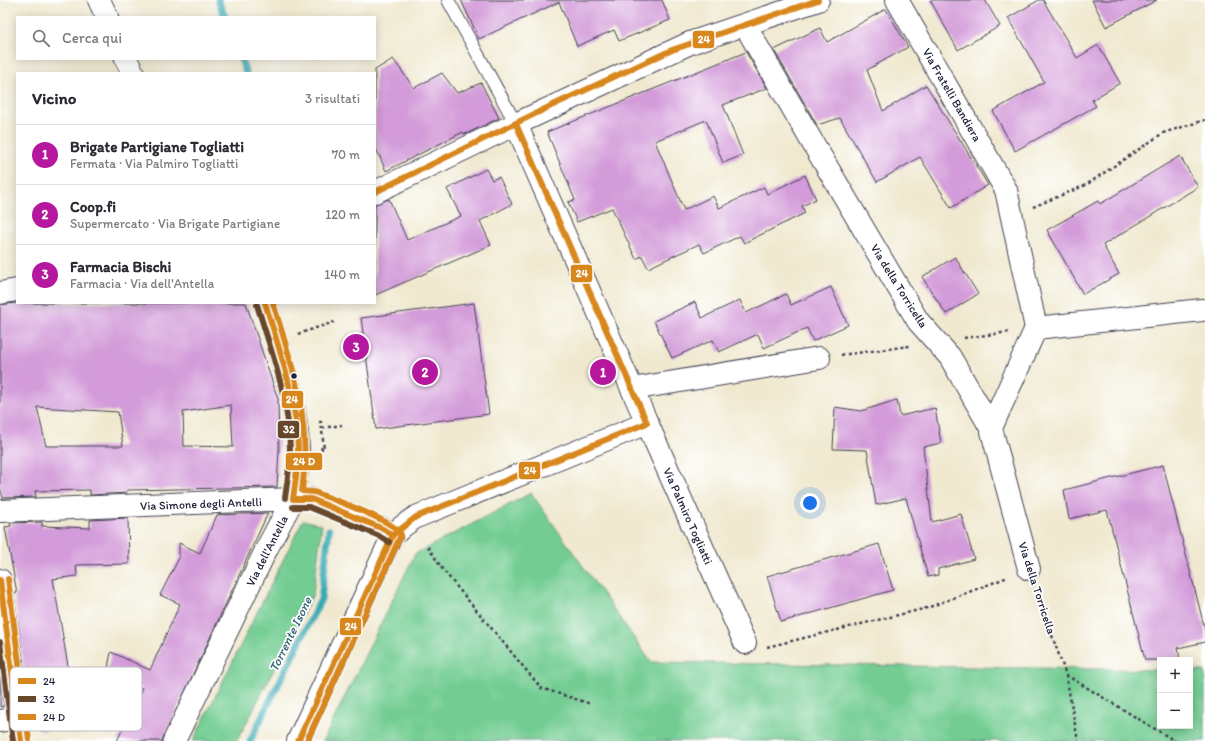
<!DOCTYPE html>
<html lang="it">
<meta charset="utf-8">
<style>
:root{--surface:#fff;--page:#f7f7f7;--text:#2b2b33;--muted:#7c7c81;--line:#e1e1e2;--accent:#b5179e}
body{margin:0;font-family:Itim,sans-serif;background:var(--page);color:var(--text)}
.controls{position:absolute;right:12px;bottom:12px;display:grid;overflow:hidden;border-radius:0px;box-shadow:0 2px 10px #0003}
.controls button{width:36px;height:36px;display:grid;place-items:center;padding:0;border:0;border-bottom:1px solid var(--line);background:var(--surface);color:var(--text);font:20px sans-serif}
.you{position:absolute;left:810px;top:503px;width:14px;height:14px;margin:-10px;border:3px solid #fff;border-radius:50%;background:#1a73e8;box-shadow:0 0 0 6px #1a73e833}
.badge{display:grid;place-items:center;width:26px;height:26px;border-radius:50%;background:var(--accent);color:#fff;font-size:13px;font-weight:700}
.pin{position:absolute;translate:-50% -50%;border:2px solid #fff;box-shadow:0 1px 4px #0006}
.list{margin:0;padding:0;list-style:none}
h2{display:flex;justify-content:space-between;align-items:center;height:52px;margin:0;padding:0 16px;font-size:17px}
h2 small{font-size:13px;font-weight:400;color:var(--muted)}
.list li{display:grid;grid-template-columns:26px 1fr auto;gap:12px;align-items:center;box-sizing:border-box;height:60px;padding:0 16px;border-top:1px solid var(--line)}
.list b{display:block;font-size:15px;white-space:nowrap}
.list p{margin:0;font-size:13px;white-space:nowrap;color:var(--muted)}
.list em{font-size:13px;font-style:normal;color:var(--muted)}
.icon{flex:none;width:22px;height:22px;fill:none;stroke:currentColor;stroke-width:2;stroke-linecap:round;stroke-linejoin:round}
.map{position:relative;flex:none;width:1205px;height:741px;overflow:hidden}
.search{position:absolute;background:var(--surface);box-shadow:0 2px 10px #0003;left:16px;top:16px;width:360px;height:44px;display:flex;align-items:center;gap:10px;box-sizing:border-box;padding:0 14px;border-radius:0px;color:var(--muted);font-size:15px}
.panel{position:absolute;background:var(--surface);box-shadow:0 2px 10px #0003;left:16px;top:72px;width:360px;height:232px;border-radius:0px}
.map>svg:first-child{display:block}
.green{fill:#73cd93;stroke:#4a7867}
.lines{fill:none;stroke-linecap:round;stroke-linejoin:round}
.stream{stroke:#39aab5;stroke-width:7}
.building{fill:#d39bd9;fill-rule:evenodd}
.service-casing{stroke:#414051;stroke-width:14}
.minor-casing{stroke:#414051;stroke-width:24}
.tertiary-casing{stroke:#414051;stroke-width:24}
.path{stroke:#414051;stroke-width:2.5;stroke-dasharray:3 3;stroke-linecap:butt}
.service{stroke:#fff;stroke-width:12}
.minor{stroke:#fff;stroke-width:22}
.tertiary{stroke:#fff;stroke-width:22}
.bus-1-casing{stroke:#fff;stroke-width:9}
.bus-2-casing{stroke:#fff;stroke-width:9}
.bus-3-casing{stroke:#fff;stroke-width:9}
.bus-1{stroke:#d8871d;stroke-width:6}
.bus-2{stroke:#67472a;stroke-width:6}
.bus-3{stroke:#d8871d;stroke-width:6}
.bus-dot{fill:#22223b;stroke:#fff;stroke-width:1.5}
.labels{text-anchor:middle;stroke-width:3.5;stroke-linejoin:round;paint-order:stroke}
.street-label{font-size:12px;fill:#22223b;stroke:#fff}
.water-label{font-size:13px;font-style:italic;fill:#2c5f72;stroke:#fff}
.key{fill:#fff;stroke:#bdbdc4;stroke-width:1}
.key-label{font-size:11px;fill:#22223b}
.line-badge{stroke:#fff;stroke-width:1.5}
.badge-label{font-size:11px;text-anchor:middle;font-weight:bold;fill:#fff}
</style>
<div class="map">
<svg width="1205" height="741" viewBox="0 0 1205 741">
<rect width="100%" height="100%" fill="#fff"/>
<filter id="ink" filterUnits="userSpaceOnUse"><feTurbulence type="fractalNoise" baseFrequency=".025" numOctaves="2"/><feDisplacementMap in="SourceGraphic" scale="8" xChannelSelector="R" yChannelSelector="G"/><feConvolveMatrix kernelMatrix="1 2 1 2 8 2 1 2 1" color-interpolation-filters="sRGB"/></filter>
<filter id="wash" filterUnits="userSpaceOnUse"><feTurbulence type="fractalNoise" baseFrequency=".012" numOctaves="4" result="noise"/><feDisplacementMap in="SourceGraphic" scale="16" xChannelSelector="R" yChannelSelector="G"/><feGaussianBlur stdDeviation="0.9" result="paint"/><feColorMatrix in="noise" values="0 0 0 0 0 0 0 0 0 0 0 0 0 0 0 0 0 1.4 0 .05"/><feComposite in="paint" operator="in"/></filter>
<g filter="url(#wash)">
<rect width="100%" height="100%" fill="#f0e9d0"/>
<path class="green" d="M531,493L651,662L1160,670V726H1190V671H1205V741H323L415,554Z
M303,520L322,525L313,594L237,741H193Z"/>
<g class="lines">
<path class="stream" d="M218,0L225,17
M241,59L246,73
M250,741L321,599L329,530"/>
</g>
<g id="blocks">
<path class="building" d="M461,0H662L670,20L619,41L614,30L577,46L559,2L479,39Z
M930,0H985L1000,26L958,50Z
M1039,0H1043L1077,58L1098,45L1120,83L1092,100L1096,106L1015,151L993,111L1044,82L1008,18Z
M1092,0H1157L1106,27Z
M886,9L908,47L867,70L883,111L926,85L988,185L951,208L920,157L877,182L840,118L817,125L774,50L820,28L827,42Z
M746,52L767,88L723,105L743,155L723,163L706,120L655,141L684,210L713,196L719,208L764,187L767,194L805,175L816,199L802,206L805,213L744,243L740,236L704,253L699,244L648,268L642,256L636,259L612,208L577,222L568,202L575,200L547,132Z
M393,59L414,88L442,73L457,93L481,83L499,118L468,133L464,134L463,132L386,171L375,146V70Z
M1180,156L1198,187L1103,245L1119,274L1083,294L1047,230L1098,201L1100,204Z
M486,169L492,180L499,177L512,204L480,221L491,245L375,295V204L389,199L407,240L461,216L447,189Z
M955,257L978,294L946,314L922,277Z
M831,287L848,325L813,341L807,328L764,348L758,334L719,352L713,340L672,358L654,321L695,302L702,318L740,300L746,313L786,294L791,305Z
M15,303H246L278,399L279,449L277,487L127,490V493L90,495V490L35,491L36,497L3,498L0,488V305ZM231,405L233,447L184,446L183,412ZM37,407L118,412L123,446H46Z
M474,303L489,414L376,429L361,318Z
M897,400L900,416L935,408L941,443L923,447L932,522L961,514L974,559L938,569V575L928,577L906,498L876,505L867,450L833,449L835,407L861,411Z
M1163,465L1198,602L1205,630V642L1178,648L1180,660H1145L1107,510L1069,519L1064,490Z
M268,513L162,741H117L142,688L107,673L111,652L150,670L180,604L160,595L179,558V543L200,553L217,515Z
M128,518L129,564L76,565L77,576L53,579L78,724L41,731L35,701L29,702L14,594L17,593L5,527L11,526L10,523L42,522V526L90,528V520Z
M879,544L893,590L781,622L767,576Z
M0,677L4,706L0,707Z"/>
</g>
</g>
<g filter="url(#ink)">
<use href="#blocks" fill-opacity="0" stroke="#414051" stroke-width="1"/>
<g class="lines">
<defs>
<path id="service" d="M448,0L516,124"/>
<path id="minor" d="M99,0L107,17
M897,0L1006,190L1036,328L991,428
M745,25L811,140L918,321L950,357L991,428L1029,569
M126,59L133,73
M375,192L516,124
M1036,328L1202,310
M632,389L819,358
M647,423L745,643
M0,511L293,499
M0,721L17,718
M174,741L267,548L293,499"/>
<path id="tertiary" d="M0,293L17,290
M265,303C279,350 296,398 298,447C299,464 295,483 293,499H311L381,528L393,535
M0,580L21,741
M298,741L393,535L403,526L416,517L647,423L516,124L690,43L818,0"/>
</defs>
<use href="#service" class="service-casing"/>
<use href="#minor" class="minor-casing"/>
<use href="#tertiary" class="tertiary-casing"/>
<path class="path" d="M1033,207L1086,185L1163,133L1205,120
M298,334L334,322
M964,338L1009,332
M841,355L910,346
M319,422H321L324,449L320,448
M322,428L342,425
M428,547L443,570L541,688L591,704
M1036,590L1066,675L1078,741
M767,647L927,608L1008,577
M1066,675L1175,741"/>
<use href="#service" class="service"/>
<use href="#minor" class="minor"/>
<use href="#tertiary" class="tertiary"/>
<defs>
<path id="bus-1" d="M516,124L647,423
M375,192L551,106L672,50L818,0
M265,303C280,351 298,402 298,453C298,468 295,484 293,499
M293,499H311L381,528L393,535
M0,580L21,741
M298,741L393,535L416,517L647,423"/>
<path id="bus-2" d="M257,305C272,353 290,402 290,452C290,467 287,483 285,498
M293,507H309L377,535L389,542
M0,642L13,741
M307,741L400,538"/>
<path id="bus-3" d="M273,303C293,366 312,424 302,491L314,492C329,498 398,522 401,535L307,741
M8,579L29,740"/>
</defs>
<use href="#bus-1" class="bus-1-casing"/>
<use href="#bus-2" class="bus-2-casing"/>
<use href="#bus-3" class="bus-3-casing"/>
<use href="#bus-1" class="bus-1"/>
<use href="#bus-2" class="bus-2"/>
<use href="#bus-3" class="bus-3"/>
</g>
</g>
<circle class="bus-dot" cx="294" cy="376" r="3.5"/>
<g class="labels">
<g class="street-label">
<text transform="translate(952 95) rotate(60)" y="4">Via Fratelli Bandiera</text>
<text transform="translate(899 286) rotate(58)" y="4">Via della Torricella</text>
<text transform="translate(201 504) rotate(-2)" y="4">Via Simone degli Antelli</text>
<text transform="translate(688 516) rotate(66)" y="4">Via Palmiro Togliatti</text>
<text transform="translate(267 551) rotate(-63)" y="4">Via dell'Antella</text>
<text transform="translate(1037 588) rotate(72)" y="4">Via della Torricella</text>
</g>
<g class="water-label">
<text transform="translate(290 634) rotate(-64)" y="5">Torrente Isone</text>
</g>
</g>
<rect x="10" y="667" width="132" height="64" rx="6" class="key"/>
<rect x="18" y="678" width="18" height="6" fill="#d8871d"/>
<rect x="18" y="696" width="18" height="6" fill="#67472a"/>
<rect x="18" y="714" width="18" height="6" fill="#d8871d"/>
<g class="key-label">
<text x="43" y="685">24</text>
<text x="43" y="703">32</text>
<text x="43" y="721">24 D</text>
</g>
<g class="line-badge">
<rect x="692" y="30" width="23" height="19" rx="4" fill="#d8871d"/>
<rect x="570" y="264" width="23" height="19" rx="4" fill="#d8871d"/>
<rect x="281" y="390" width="23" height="19" rx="4" fill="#d8871d"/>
<rect x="277" y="420" width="23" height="19" rx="4" fill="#67472a"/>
<rect x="285" y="452" width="38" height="19" rx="4" fill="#d8871d"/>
<rect x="518" y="461" width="23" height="19" rx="4" fill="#d8871d"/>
<rect x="339" y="617" width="23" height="19" rx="4" fill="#d8871d"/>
</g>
<g class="badge-label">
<text x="704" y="43">24</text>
<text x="582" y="277">24</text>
<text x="292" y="403">24</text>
<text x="289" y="433">32</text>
<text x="304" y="465">24 D</text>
<text x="530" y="474">24</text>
<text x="351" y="630">24</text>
</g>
</svg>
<div class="controls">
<button>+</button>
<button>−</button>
</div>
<div class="you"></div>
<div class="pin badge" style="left:603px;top:372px">1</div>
<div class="pin badge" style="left:425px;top:372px">2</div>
<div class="pin badge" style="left:356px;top:347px">3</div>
<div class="search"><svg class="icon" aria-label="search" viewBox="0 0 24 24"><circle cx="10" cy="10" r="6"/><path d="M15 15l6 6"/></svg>Cerca qui</div>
<section class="panel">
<h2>Vicino<small>3 risultati</small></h2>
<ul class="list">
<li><span class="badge">1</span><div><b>Brigate Partigiane Togliatti</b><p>Fermata · Via Palmiro Togliatti</p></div><em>70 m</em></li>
<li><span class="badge">2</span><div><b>Coop.fi</b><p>Supermercato · Via Brigate Partigiane</p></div><em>120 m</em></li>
<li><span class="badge">3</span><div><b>Farmacia Bischi</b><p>Farmacia · Via dell'Antella</p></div><em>140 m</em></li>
</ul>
</section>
</div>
